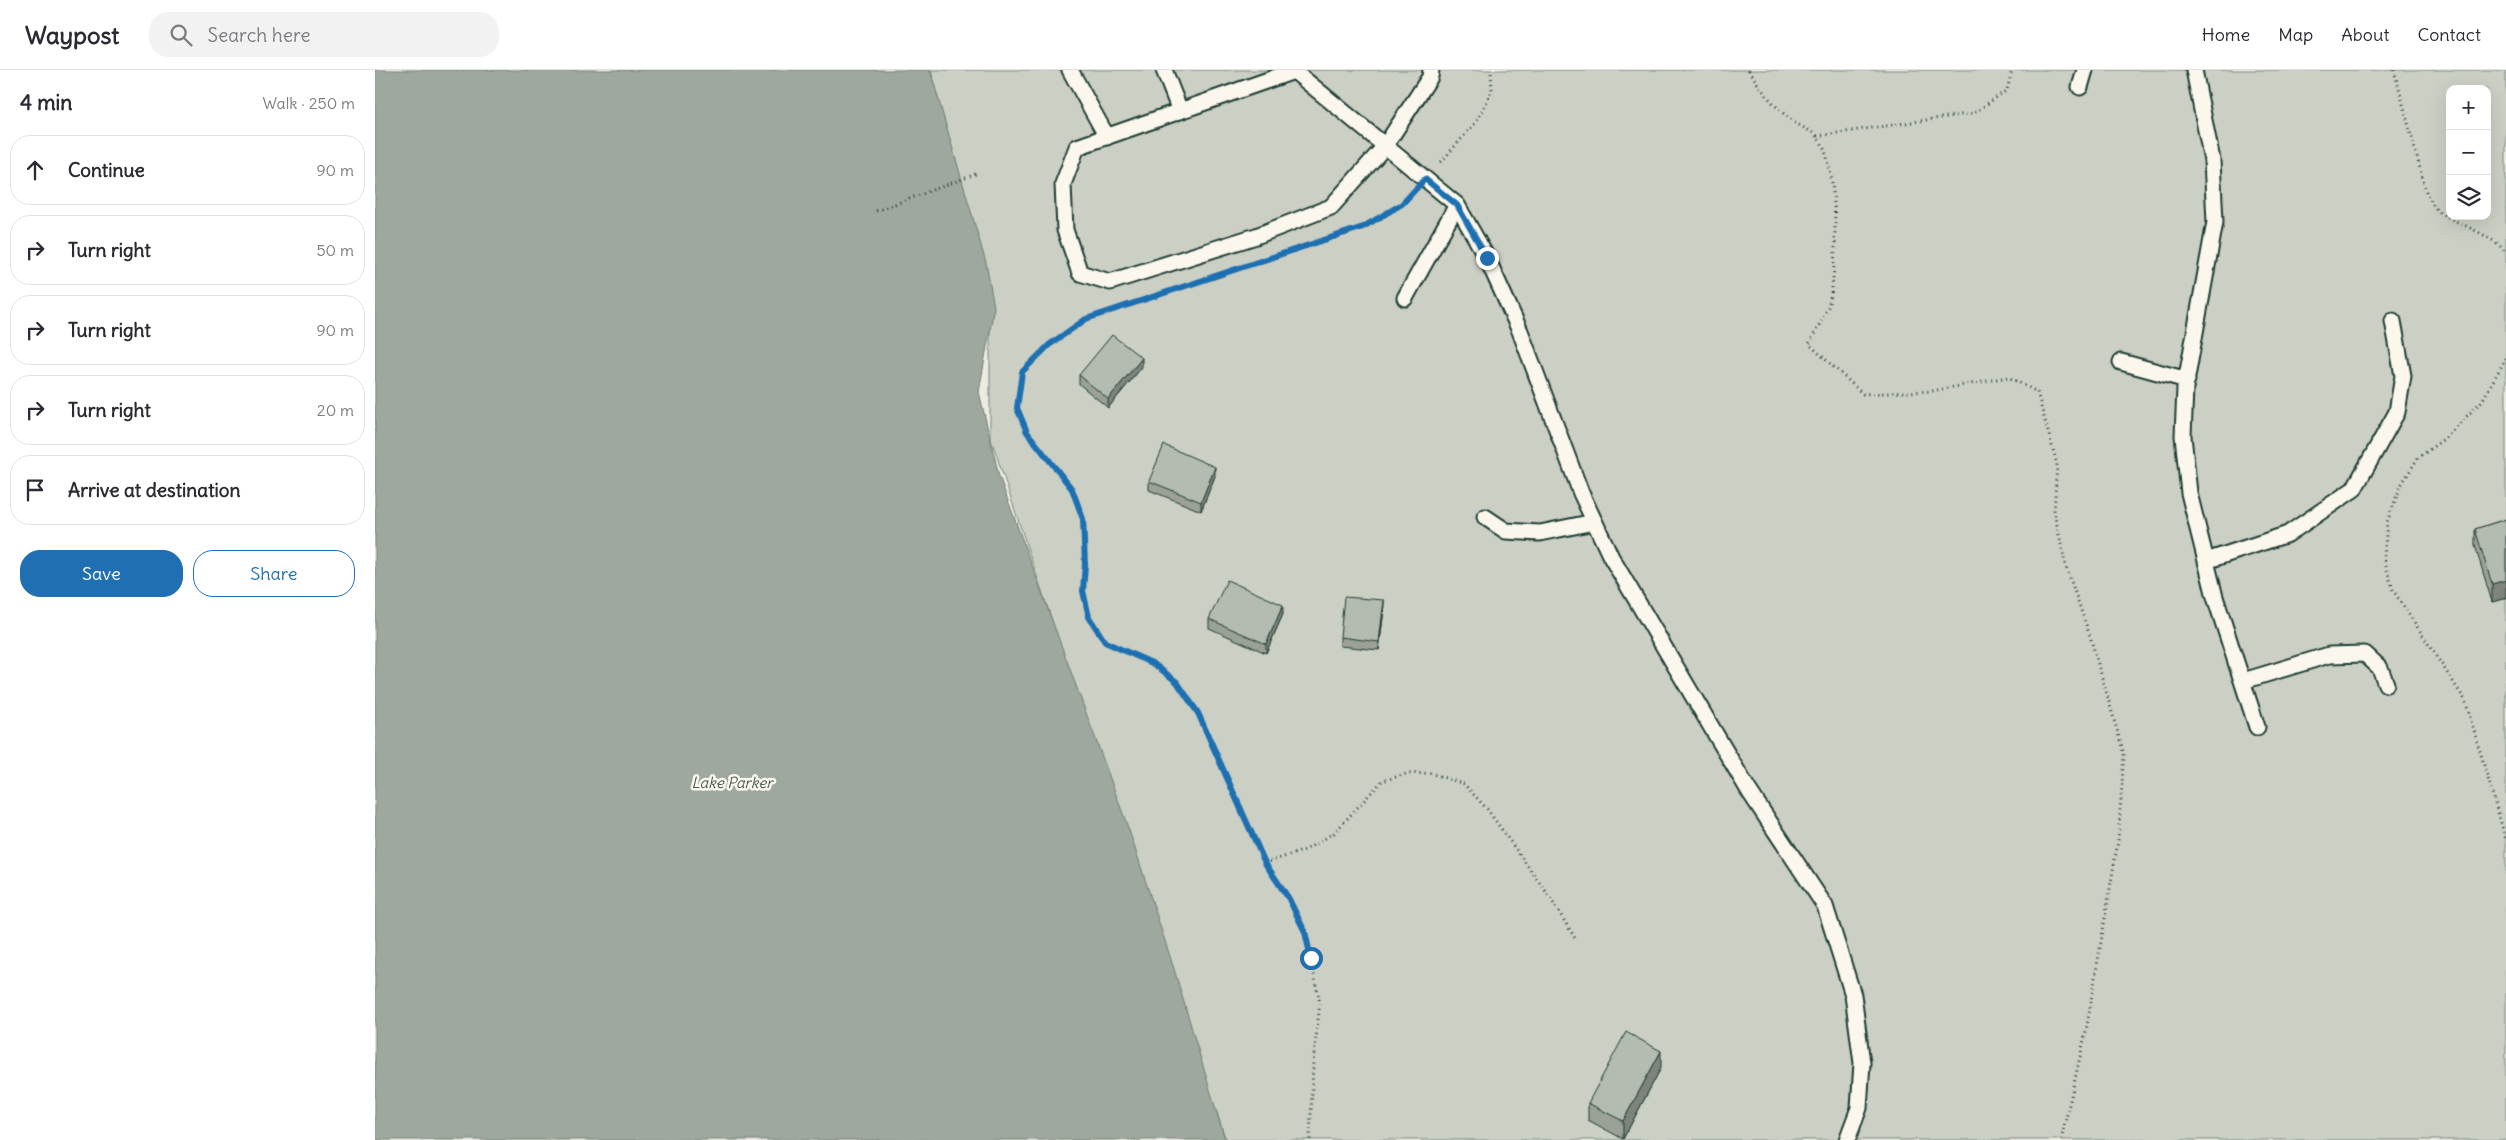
<!DOCTYPE html>
<meta charset="utf-8">
<style>
:root{--surface:#fff;--page:#f2f2f3;--text:#2b2b33;--muted:#7c7c81;--line:#e1e1e2;--accent:#1f6fb2}
body{margin:0;font-family:Delius,sans-serif;background:var(--page);color:var(--text)}
.controls{position:absolute;right:15px;top:15px;display:grid;overflow:hidden;border-radius:10px;box-shadow:0 5px 20px #0002}
.controls button{width:45px;height:45px;display:grid;place-items:center;padding:0;border:0;border-bottom:1px solid var(--line);background:var(--surface);color:var(--text);font:25px sans-serif}
.stop{position:absolute;width:15px;height:15px;margin:-11px;border:4px solid #1f6fb2;border-radius:50%;background:#fff}
.stop.end{background:#1f6fb2;border-color:#fff;box-shadow:0 1px 5px #0008}
.list{margin:0;padding:0;list-style:none}
h2{display:flex;justify-content:space-between;align-items:center;height:65px;margin:0;padding:0 20px;font-size:21px}
h2 small{font-size:16px;font-weight:400;color:var(--muted)}
.list li{display:grid;grid-template-columns:32px 1fr auto;gap:15px;align-items:center;box-sizing:border-box;height:70px;margin:0 10px 10px;padding:0 10px;border:1px solid var(--line);border-radius:20px}
.list b{display:block;font-size:19px;white-space:nowrap}
.list em{font-size:16px;font-style:normal;color:var(--muted)}
.actions{display:flex;gap:10px;padding:15px 20px}
.actions a{flex:1;padding:11px 0;border:1px solid var(--accent);border-radius:20px;text-align:center;font-size:18px;color:var(--accent)}
.actions .main{background:var(--accent);color:#fff}
.icon{flex:none;width:28px;height:28px;fill:none;stroke:currentColor;stroke-width:2;stroke-linecap:round;stroke-linejoin:round}
.map{position:relative;flex:none;width:2131px;height:1070px;overflow:hidden}
header{display:flex;align-items:center;gap:30px;box-sizing:border-box;height:70px;padding:0 25px;background:var(--surface);border-bottom:1px solid var(--line)}
header strong{font-size:24px}
nav{display:flex;gap:28px;margin-inline-start:auto;font-size:18px}
.search{width:350px;height:45px;background:var(--page);display:flex;align-items:center;gap:12px;box-sizing:border-box;padding:0 18px;border-radius:20px;color:var(--muted);font-size:19px}
main{display:flex}
aside{flex:1;background:var(--surface)}
.map>svg:first-child{display:block}
.green{fill:#cbcfc4;stroke:#75867c;fill-rule:evenodd}
.water{fill:#9fa89f;stroke:#6c7d74}
.lines{fill:none;stroke-linecap:round;stroke-linejoin:round}
.service-casing{stroke:#1f3d34;stroke-width:19}
.path{stroke:#1f3d34;stroke-width:3;stroke-dasharray:1 4;stroke-linecap:butt}
.service{stroke:#fbf7ec;stroke-width:15}
.wall{fill:#9ba197;stroke:#1f3d34}
.shaded-wall{fill:#7e837b;stroke:#1f3d34}
.building{fill:#b4bbb0;stroke:#1f3d34}
.route{stroke:#1f6fb2;stroke-width:6}
.labels{text-anchor:middle;stroke-width:5;stroke-linejoin:round;paint-order:stroke}
.water-label{font-size:15px;font-style:italic;fill:#455d54;stroke:#fbf7ec}
</style>
<header>
<strong>Waypost</strong>
<div class="search"><svg class="icon" aria-label="search" viewBox="0 0 24 24"><circle cx="10" cy="10" r="6"/><path d="M15 15l6 6"/></svg>Search here</div>
<nav><a>Home</a><a>Map</a><a>About</a><a>Contact</a></nav>
</header>
<main>
<aside>
<h2>4 min<small>Walk · 250 m</small></h2>
<ul class="list">
<li><svg class="icon" aria-label="ahead" viewBox="0 0 24 24"><path d="M12 20V5M6 11l6-6 6 6"/></svg><div><b>Continue</b></div><em>90 m</em></li>
<li><svg class="icon" aria-label="right" viewBox="0 0 24 24"><path d="M7 20v-9h11M14 6l5 5-5 5"/></svg><div><b>Turn right</b></div><em>50 m</em></li>
<li><svg class="icon" aria-label="right" viewBox="0 0 24 24"><path d="M7 20v-9h11M14 6l5 5-5 5"/></svg><div><b>Turn right</b></div><em>90 m</em></li>
<li><svg class="icon" aria-label="right" viewBox="0 0 24 24"><path d="M7 20v-9h11M14 6l5 5-5 5"/></svg><div><b>Turn right</b></div><em>20 m</em></li>
<li><svg class="icon" aria-label="arrive" viewBox="0 0 24 24"><path d="M6 21V4h12l-3 4 3 4H6"/></svg><div><b>Arrive at destination</b></div></li>
</ul>
<div class="actions"><a class="main">Save</a><a>Share</a></div>
</aside>
<div class="map">
<svg width="2131" height="1070" viewBox="0 0 2131 1070">
<rect width="100%" height="100%" fill="#eeece1"/>
<filter id="ink" filterUnits="userSpaceOnUse"><feTurbulence type="fractalNoise" baseFrequency=".02" numOctaves="2"/><feDisplacementMap in="SourceGraphic" scale="10" xChannelSelector="R" yChannelSelector="G"/><feConvolveMatrix kernelMatrix="1 2 1 2 8 2 1 2 1" color-interpolation-filters="sRGB"/></filter>
<g filter="url(#ink)">
<path class="green" d="M556,0H2131V1070H851L615,366V258ZM2075,19H2112V146H2075Z"/>
<path class="water" d="M0,0H555L611,193L619,237L604,322L624,406L754,760L799,899L850,1070H0Z"/>
<g class="lines">
<defs>
<path id="service" d="M695,0L732,67
M789,0L805,41
M1056,0L1055,7L1010,76L956,137L881,166L735,212L705,203L690,160L688,114L702,77L919,1L1082,135L1112,188L1145,261L1206,423L1236,487L1374,721L1450,836L1478,925L1487,993L1484,1038L1472,1070
M1819,0L1837,90L1840,152L1810,318L1808,366L1814,423L1840,527L1882,657
M1705,17L1710,0
M1030,228L1082,135
M1746,292L1812,310
M1110,447L1131,461L1165,463L1219,452
M1831,491L1913,464L1979,419L2022,342L2028,306L2018,251
M1868,611L1954,585L1990,584L2005,598L2011,614"/>
</defs>
<use href="#service" class="service-casing"/>
<path class="path" d="M1374,0C1385,19 1398,35 1415,49C1423,56 1434,59 1441,66C1465,87 1463,207 1453,237C1448,249 1440,262 1434,274L1488,324L1557,321L1633,307L1662,322L1682,394L1679,442L1691,497L1715,566L1749,684L1743,771L1711,961L1686,1070
M2019,0L2052,125C2056,130 2059,137 2063,141C2079,153 2124,167 2131,184
M1442,66L1599,43L1632,20L1637,0
M1066,92L1102,51L1117,21L1116,0
M501,141L601,104
M912,183C953,169 1004,159 1035,126
M809,217L711,249L674,275L647,302L642,338L652,362L697,419L708,449L710,495L708,521L714,547L730,572L779,594L802,612L823,643L890,793L914,829L930,862L945,933L938,994L935,1070
M2131,288L2107,331L2070,368L2043,388L2026,415L2012,452L2009,489L2018,520L2090,630L2131,770
M890,793L930,780L959,763L1007,711L1031,704L1055,703L1089,714L1112,739L1172,823L1200,868"/>
<use href="#service" class="service"/>
</g>
<path class="wall" d="M767,297L733,338L704,314V305Z
M840,406L826,441L774,420V411Z
M2131,449V528L2117,532L2100,476V459Z
M1009,539L1004,580L965,576V567Z
M908,544L891,583L834,558V549Z
M1286,998L1248,1069L1213,1050V1033Z"/>
<path class="shaded-wall" d="M767,288V297L733,338V329Z
M840,397V406L826,441V432Z
M2131,510V528L2117,532V514Z
M1009,530V539L1004,580V572Z
M908,535V544L891,583V574Z
M1286,981V998L1248,1069V1051Z"/>
<path class="building" d="M737,265L767,288L733,329L704,305Z
M789,375L840,397L826,432L774,411Z
M2131,449V510L2117,514L2100,459Z
M852,510L908,535L891,574L834,549Z
M969,527L1009,530L1004,572L965,567Z
M1251,962L1286,981L1248,1051L1213,1033Z"/>
</g>
<g class="lines" filter="url(#ink)">
<path class="route" d="M936,888L930,862L914,829L890,793L823,643L802,612L779,594L730,572L714,547L708,521L710,494L708,449L697,419L652,362L642,338L647,302L674,275L711,249L988,157L1027,134L1050,109L1082,135L1112,188"/>
</g>
<g class="labels">
<g class="water-label">
<text x="357" y="718">Lake Parker</text>
</g>
</g>
</svg>
<div class="controls">
<button>+</button>
<button>−</button>
<button><svg class="icon" aria-label="layers" viewBox="0 0 24 24"><path d="M12 4l9 5-9 5-9-5zM3 14l9 5 9-5"/></svg></button>
</div>
<div class="stop" style="left:936px;top:888px"></div>
<div class="stop end" style="left:1112px;top:188px"></div>
</div>
</main>
